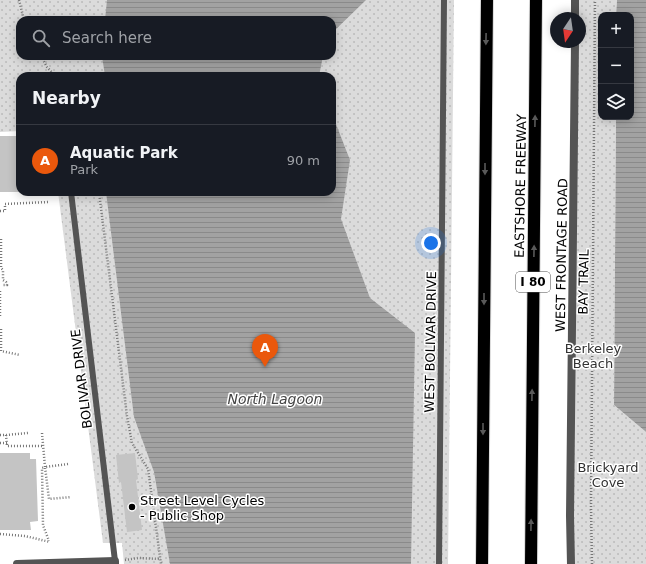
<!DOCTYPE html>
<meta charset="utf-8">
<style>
:root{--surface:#171b24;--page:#20242c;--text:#f1f3f6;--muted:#9ea1a6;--line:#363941;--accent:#ea580c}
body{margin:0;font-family:"DejaVu Sans",sans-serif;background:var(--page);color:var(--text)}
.controls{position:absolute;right:12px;top:12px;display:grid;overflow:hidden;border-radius:8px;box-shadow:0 2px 10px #0003}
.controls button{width:36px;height:36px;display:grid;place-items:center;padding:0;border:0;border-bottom:1px solid var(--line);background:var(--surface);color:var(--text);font:20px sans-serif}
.compass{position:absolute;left:550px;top:12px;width:36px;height:36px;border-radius:50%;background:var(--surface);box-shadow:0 2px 10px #0003;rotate:193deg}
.you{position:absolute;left:431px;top:243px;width:14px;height:14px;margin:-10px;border:3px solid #fff;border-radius:50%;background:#1a73e8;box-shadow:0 0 0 6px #1a73e833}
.badge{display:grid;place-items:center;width:26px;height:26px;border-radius:50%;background:var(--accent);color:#fff;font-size:13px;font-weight:700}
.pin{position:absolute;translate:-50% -33px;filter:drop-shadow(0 1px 2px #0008)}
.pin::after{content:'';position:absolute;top:21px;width:14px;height:12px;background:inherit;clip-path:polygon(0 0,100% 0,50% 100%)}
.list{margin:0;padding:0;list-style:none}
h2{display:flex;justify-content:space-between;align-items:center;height:52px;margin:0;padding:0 16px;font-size:17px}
h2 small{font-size:13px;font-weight:400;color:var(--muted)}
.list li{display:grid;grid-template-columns:26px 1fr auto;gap:12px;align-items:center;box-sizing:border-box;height:72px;padding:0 16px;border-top:1px solid var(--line)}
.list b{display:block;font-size:15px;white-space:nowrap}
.list p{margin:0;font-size:13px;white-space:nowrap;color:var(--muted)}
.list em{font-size:13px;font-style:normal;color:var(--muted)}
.icon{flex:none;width:22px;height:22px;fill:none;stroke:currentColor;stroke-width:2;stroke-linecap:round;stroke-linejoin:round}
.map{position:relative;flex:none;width:646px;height:564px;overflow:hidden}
.search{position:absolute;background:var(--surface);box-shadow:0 2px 10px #0003;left:16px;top:16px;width:320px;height:44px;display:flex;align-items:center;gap:10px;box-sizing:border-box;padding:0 14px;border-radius:12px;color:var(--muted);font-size:15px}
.panel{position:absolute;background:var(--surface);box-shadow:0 2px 10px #0003;left:16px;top:72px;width:320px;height:124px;border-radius:12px}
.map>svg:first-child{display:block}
.grass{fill:url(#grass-dots);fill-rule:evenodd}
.water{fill:url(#water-rules)}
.building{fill:#c4c4c4}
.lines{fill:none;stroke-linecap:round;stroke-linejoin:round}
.motorway-casing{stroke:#dbdbdb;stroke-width:14}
.path{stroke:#767676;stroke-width:2.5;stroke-dasharray:1 2;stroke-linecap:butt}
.service{stroke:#545454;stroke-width:6}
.minor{stroke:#545454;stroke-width:8}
.tertiary{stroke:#545454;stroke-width:8}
.motorway{stroke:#000;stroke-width:12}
.oneway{fill:#595959}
.poi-dot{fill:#000;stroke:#fff;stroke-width:1.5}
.labels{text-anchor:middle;stroke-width:3;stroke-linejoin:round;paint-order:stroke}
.shield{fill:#fff;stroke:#4c4c4c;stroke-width:1}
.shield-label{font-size:12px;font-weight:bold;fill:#000}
.street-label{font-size:13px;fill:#000;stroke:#fff}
.park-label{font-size:13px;fill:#323232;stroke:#fff}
.poi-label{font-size:13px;fill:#000;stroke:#fff;text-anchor:start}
.water-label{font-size:14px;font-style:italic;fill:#434343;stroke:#fff}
</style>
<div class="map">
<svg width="646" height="564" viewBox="0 0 646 564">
<defs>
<pattern id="grass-dots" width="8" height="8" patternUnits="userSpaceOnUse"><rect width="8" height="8" fill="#dbdbdb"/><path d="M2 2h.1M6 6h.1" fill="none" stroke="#bababa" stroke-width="1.8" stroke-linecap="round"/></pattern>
<pattern id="water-rules" width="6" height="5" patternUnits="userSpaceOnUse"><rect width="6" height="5" fill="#a2a2a2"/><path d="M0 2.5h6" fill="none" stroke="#8a8a8a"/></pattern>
</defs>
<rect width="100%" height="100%" fill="#fff"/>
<path class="grass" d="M0,0H454L448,564H124L122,543H103L58,192H332V76H20V131L0,132ZM20,20H332V56H20Z
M575,0H617L616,15H601V117H616L614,405L646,432V564H571L575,42H580V18H575Z"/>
<path class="water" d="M107,0H366L332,33V20H105Z
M617,0H646V432L614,405L616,117H631V15H616Z
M102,56H323L319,76H105Z
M332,114L350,160L341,219L370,298L415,333L411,564H170L154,472L134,417L106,192H332Z"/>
<path class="building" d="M0,136H20V192H0Z
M0,453H30V459H36L38,521L30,522L31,530H0Z
M135,453L138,479L136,480L142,530L127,532L121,482L119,483L116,455Z"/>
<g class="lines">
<defs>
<path id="motorway" d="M482,564L487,0
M531,564L536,0"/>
</defs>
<use href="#motorway" class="motorway-casing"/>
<path class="path" d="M19,0L24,20
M41,56L47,67L55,76
M99,192L127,416L132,443L148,469L161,564
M0,211H5V204L48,202
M1,239V268L3,270V280L6,282L7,285H2
M0,291V316
M1,329V351L20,355
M42,433L45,467L42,468L43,525L49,541
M0,435H6L7,446H43
M6,435L28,433
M0,443H7
M68,464L45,467L49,499L71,497
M0,534L25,536L50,542
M125,560L138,558L161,559
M592,564L591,506L595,0"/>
<path class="service" d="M71,192L115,561
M439,564L444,0"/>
<path class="minor" d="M17,564L115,561V564"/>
<path class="tertiary" d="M575,18V0
M571,564L570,516L575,42"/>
<use href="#motorway" class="motorway"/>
</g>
<defs><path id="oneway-solid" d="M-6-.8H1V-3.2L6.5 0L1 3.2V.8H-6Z"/></defs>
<g class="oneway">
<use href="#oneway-solid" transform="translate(486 39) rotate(91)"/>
<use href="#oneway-solid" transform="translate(535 121) rotate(-89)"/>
<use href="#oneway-solid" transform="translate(485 169) rotate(90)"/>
<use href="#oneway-solid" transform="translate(534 251) rotate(-89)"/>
<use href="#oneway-solid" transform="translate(484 299) rotate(90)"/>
<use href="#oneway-solid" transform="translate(532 395) rotate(-89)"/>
<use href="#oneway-solid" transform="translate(483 429) rotate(90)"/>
<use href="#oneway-solid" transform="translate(531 525) rotate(-89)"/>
</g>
<circle class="poi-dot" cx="132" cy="507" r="4"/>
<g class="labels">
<rect class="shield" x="516" y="272" width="34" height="20" rx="3"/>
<g class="shield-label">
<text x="533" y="286">I 80</text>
</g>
<g class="street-label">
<text transform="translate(520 186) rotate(-89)" y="5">EASTSHORE FREEWAY</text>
<text transform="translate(561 255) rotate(-89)" y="5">WEST FRONTAGE ROAD</text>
<text transform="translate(583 282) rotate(-89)" y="5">BAY TRAIL</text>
<text transform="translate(430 342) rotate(-89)" y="5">WEST BOLIVAR DRIVE</text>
<text transform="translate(81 379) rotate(-97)" y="5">BOLIVAR DRIVE</text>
</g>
<g class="park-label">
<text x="593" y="353">Berkeley<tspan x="593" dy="15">Beach</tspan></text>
<text x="608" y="472">Brickyard<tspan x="608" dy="15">Cove</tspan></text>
</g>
<g class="poi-label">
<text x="140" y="505">Street Level Cycles<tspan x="140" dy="15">- Public Shop</tspan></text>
</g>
<g class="water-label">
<text x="275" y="404">North Lagoon</text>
</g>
</g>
</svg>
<div class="controls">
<button>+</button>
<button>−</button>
<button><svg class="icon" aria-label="layers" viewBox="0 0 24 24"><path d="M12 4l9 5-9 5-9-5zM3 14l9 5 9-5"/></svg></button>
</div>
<svg class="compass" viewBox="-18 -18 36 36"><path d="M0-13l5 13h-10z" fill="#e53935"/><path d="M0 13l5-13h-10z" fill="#9ea1a6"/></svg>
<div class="you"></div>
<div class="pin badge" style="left:265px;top:367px">A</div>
<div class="search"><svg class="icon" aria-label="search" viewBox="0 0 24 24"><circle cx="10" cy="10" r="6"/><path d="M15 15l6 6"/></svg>Search here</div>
<section class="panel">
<h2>Nearby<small></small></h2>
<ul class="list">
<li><span class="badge">A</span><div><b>Aquatic Park</b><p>Park</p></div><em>90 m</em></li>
</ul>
</section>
</div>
